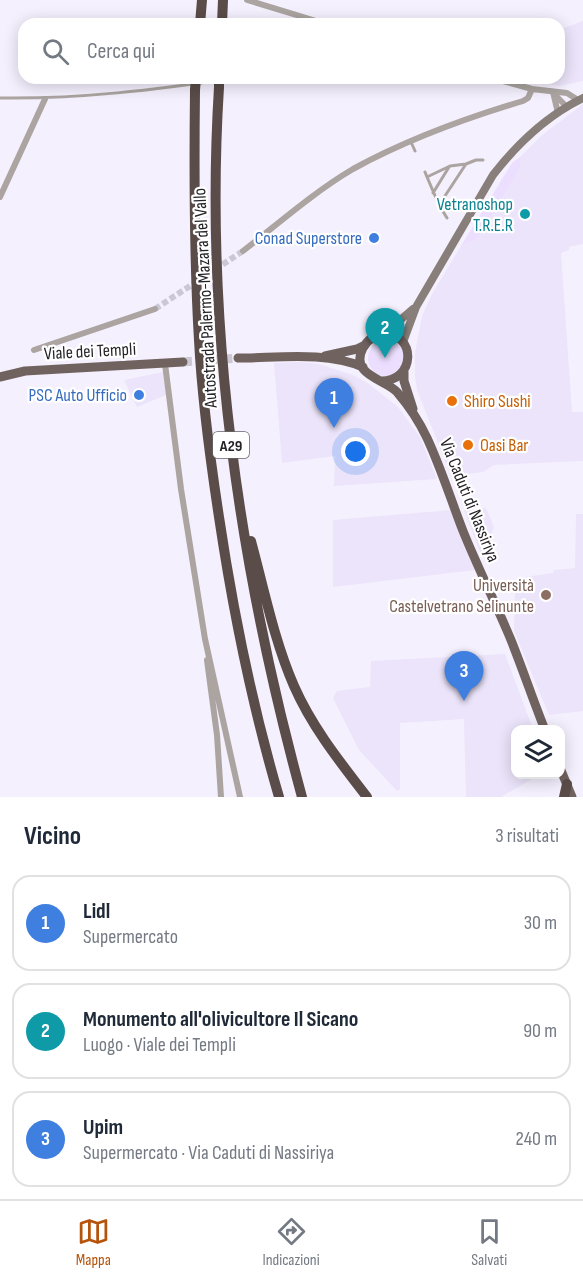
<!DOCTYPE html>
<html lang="it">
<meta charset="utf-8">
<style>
:root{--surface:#fff;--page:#f6f6f7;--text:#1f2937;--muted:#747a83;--line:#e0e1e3;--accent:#b45309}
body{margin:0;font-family:"Sofia Sans Condensed",sans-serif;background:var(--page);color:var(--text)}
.controls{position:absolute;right:18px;bottom:18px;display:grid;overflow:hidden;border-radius:12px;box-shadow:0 3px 15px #0003}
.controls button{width:54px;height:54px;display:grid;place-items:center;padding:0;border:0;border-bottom:2px solid var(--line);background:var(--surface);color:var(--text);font:30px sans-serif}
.you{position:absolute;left:356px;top:452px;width:21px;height:21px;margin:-15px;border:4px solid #fff;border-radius:50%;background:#1a73e8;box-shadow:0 0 0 9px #1a73e833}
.badge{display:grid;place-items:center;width:39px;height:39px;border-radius:50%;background:var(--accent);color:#fff;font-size:20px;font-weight:700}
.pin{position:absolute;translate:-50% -50px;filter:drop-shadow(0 2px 3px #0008)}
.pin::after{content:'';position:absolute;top:32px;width:21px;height:18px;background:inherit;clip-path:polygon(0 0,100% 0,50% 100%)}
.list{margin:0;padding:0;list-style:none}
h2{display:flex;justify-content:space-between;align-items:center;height:78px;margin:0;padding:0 24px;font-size:26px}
h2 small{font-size:20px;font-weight:400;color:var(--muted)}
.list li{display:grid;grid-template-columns:39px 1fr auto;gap:18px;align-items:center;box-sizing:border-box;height:96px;margin:0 12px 12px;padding:0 12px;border:2px solid var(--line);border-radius:18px}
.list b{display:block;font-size:22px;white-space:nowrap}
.list p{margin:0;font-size:20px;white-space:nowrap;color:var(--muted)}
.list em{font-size:20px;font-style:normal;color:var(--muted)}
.icon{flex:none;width:33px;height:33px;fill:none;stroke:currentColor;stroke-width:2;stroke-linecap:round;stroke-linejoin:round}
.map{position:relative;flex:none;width:583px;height:797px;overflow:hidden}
.search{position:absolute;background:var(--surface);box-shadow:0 3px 15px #0003;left:18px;right:18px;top:18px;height:66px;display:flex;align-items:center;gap:15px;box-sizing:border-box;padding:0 21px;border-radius:18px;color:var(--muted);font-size:22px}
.sheet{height:402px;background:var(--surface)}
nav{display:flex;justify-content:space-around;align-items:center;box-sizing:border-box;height:84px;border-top:2px solid var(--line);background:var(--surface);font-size:16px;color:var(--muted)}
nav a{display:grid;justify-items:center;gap:3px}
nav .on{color:var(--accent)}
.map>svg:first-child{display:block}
.built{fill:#ece4fa}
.green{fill:#ebdefe}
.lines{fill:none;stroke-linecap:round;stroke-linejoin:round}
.street-tunnel{stroke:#cbc7d3;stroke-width:6;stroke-dasharray:6 3;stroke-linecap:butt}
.primary-tunnel{stroke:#cbc7d3;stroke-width:9;stroke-dasharray:9 4.5;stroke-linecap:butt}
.lane{stroke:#aba4a1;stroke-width:3}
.street{stroke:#aba4a1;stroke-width:6}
.secondary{stroke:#887e7a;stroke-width:8}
.primary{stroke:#70635f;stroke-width:9}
.highway{stroke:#5a4c48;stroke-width:10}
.highway-bridge{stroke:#5a4c48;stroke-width:10}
.culture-dot{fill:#0f9aa8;stroke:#fff;stroke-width:2}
.shop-dot{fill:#3f7fe0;stroke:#fff;stroke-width:2}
.food-dot{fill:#e8710a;stroke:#fff;stroke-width:2}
.education-dot{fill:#8d6e63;stroke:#fff;stroke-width:2}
.labels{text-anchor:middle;stroke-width:4.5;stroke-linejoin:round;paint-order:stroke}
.shield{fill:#fff;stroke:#666568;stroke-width:1.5}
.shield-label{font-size:16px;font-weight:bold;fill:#252328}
.culture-label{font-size:18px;fill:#0d838f;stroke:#fff;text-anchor:end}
.shop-label{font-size:18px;fill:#366cbe;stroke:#fff;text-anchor:end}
.street-label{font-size:18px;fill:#252328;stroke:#fff}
.food-label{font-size:18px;fill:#c56008;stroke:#fff;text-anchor:start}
.education-label{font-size:18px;fill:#785e54;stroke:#fff;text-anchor:end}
</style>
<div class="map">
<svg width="583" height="797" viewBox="0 0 583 797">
<rect width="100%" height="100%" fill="#f5f0fe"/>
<path class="built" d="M583,21V81L559,86L511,78H559V30Z
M583,104V244L569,247V250L561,253L572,412H583V461L494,465L483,472L451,476L417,390L415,376V353L422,316L432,294L461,246L478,238L520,168V157L541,136Z
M298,362L319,364L353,375L369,384L398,407L420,437L437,479L334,486L335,456L282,463L274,363Z
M163,372L166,395L137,407L124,380Z
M486,508L494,527L490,538L488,555L482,557L464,510Z
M452,510L475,570L333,587V520Z
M576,514H583V711L549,715L514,631L515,585L518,578L553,573L554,570L575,568Z
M505,654L533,729L516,730V774L539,775L501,797H466L464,719L400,723V789L397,791L359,750L333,698L337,691L370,687L371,661Z"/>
<path class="green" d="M520,157V168L478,238L461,246L512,163Z
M368 358a18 18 0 1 1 36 0a18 18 0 1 1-36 0Z"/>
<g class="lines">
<path class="street-tunnel" d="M155,309L243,251"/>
<path class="primary-tunnel" d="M183,362L238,358"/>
<path class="lane" d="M0,98C79,99 156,90 234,78
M411,142L415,151
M425,172L427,177L450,166L466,164L476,160H483
M427,177L439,205L466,164
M433,193L449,167
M439,205L447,218"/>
<path class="street" d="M247,0L326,24
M492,78L532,89L567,93L578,100
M553,92L558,113
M553,93L567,107
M0,197L45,99
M243,251C279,223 314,192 353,169C406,140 466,118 523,101L528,98L532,89
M34,350L155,309
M165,364L181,489L205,639L240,797
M207,660L217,735L221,797"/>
<path class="secondary" d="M384,334L413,309
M403,342L416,307L493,175C517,144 548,115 583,98"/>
<path class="primary" d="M325,356L357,349L365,345
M238,358C278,358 325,351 363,367
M404,372V381L413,409
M0,377L25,371L183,362
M381,381C416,381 416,334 385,334C375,334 368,339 363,348C349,375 385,379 397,392C409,406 419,421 427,438C441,468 451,500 463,531C478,568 496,604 511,640C523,670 533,700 545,730
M560,768L572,797"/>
<path class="highway" d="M200,24L202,0
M222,24L223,0
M219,87C204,327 239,566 302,797
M195,90C194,173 194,257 199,340C202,399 210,458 219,517C233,611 252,705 279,797
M251,541C264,589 274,640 294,686C312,727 340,762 367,797
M564,797L567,784"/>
<path class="highway-bridge" d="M219,87V78
M195,90L196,78"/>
</g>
<circle class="culture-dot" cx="525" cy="214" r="6"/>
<g class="shop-dot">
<circle cx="374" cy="238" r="6"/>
<circle cx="139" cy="395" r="6"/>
</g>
<g class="food-dot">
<circle cx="452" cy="401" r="6"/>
<circle cx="468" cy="445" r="6"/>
</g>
<circle class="education-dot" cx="546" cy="595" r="6"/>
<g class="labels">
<rect class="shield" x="213" y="432" width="36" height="26" rx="4.5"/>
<g class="shield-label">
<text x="231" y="451">A29</text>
</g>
<g class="culture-label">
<text x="513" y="210">Vetranoshop<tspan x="513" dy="21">T.R.E.R</tspan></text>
</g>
<g class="shop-label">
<text x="362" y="244">Conad Superstore</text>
<text x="127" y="401">PSC Auto Ufficio</text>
</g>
<g class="street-label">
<text transform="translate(205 298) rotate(-93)" y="6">Autostrada Palermo-Mazara del Vallo</text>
<text transform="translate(90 351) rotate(-3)" y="6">Viale dei Templi</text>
<text transform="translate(470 500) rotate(68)" y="6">Via Caduti di Nassiriya</text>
</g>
<g class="food-label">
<text x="464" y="407">Shiro Sushi</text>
<text x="480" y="451">Oasi Bar</text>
</g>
<g class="education-label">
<text x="534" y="591">Università<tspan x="534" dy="21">Castelvetrano Selinunte</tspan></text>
</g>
</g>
</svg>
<div class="controls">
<button><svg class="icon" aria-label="layers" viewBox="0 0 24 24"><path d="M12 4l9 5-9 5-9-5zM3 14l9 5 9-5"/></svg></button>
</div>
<div class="you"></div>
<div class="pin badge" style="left:334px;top:428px;background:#3f7fe0">1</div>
<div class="pin badge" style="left:385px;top:358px;background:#0f9aa8">2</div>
<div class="pin badge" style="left:464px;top:701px;background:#3f7fe0">3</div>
<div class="search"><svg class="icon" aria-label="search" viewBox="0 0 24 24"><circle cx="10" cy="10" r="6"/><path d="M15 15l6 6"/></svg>Cerca qui</div>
</div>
<section class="sheet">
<h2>Vicino<small>3 risultati</small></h2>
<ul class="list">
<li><span class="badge" style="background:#3f7fe0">1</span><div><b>Lidl</b><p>Supermercato</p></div><em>30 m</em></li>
<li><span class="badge" style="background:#0f9aa8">2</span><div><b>Monumento all'olivicultore Il Sicano</b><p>Luogo · Viale dei Templi</p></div><em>90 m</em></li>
<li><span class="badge" style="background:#3f7fe0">3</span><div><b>Upim</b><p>Supermercato · Via Caduti di Nassiriya</p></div><em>240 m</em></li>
</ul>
</section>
<nav>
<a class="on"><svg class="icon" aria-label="map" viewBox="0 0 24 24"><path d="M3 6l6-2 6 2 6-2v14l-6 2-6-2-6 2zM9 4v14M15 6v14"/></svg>Mappa</a>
<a><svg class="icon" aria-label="directions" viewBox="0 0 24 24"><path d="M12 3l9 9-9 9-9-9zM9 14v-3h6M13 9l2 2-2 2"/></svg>Indicazioni</a>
<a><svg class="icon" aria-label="saved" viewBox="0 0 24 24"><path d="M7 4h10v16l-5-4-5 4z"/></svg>Salvati</a>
</nav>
